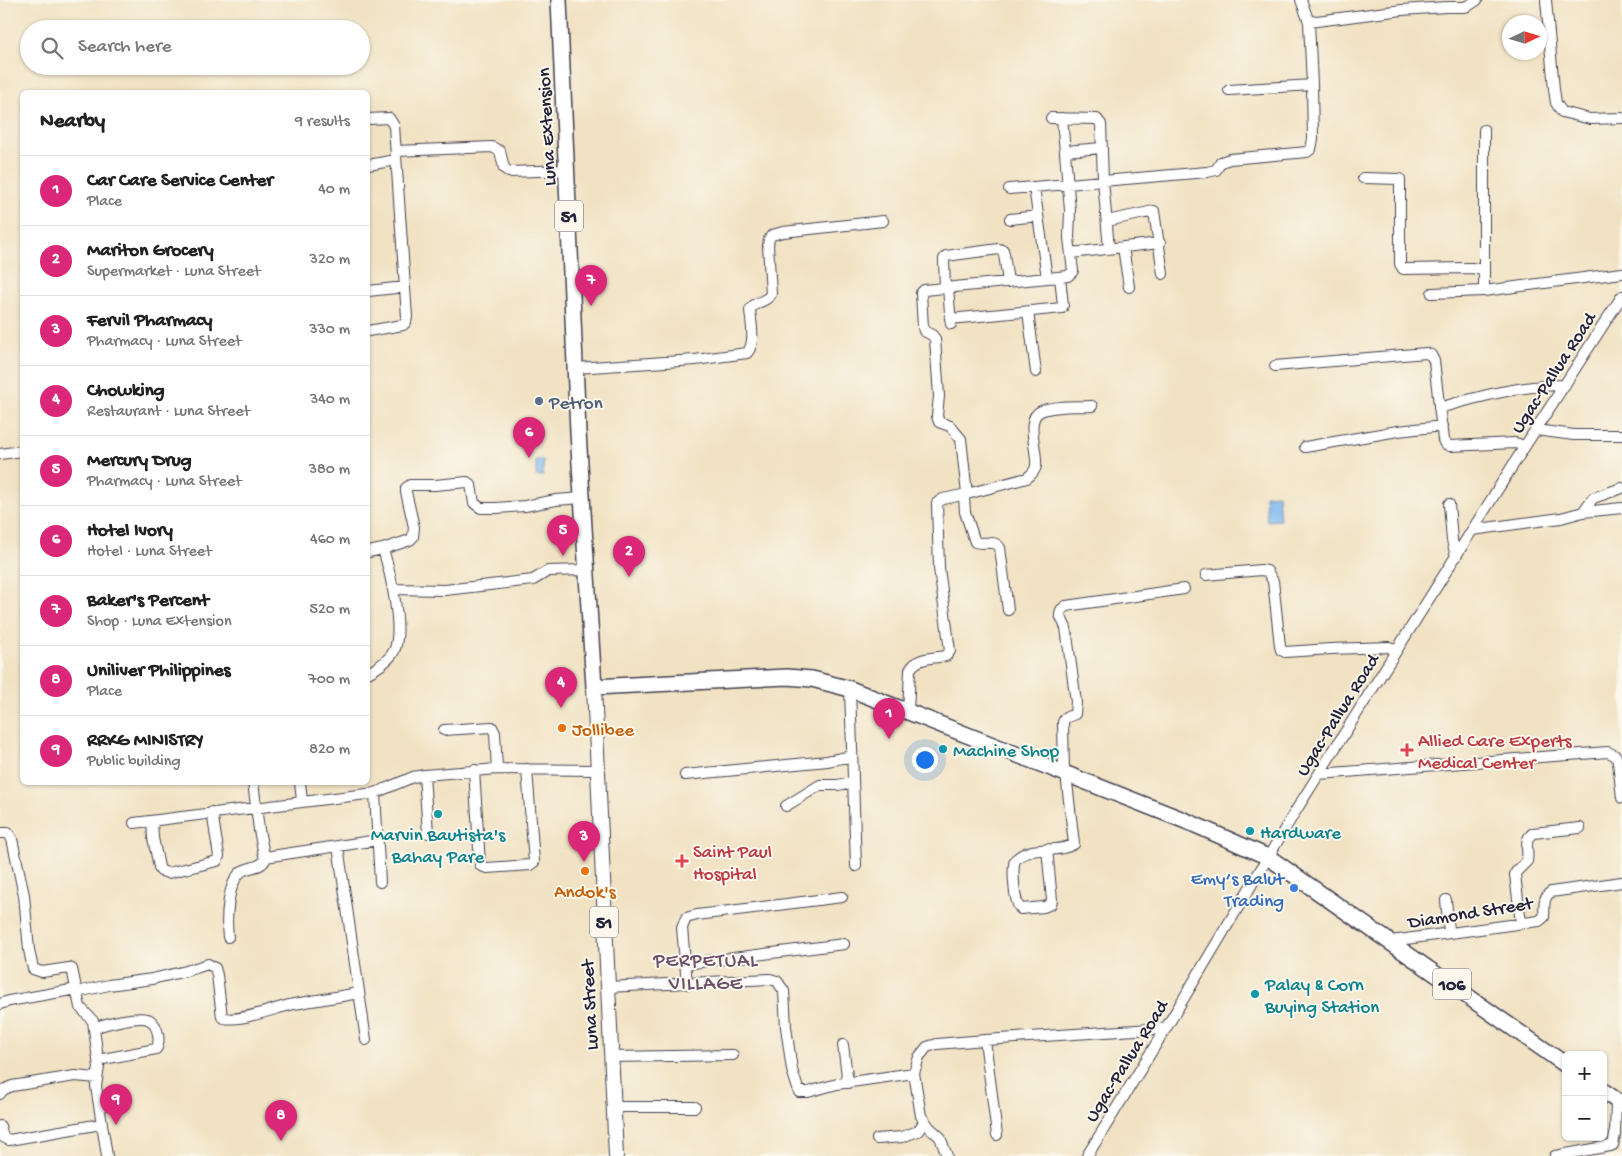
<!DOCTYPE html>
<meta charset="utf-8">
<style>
:root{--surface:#fff;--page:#f2f2f2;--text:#222;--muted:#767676;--line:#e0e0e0;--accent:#db2777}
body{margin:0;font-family:"Gochi Hand",sans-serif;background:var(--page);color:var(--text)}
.controls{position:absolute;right:15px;bottom:15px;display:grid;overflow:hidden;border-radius:8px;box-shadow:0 1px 4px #0004}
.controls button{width:45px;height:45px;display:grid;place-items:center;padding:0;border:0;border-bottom:1px solid var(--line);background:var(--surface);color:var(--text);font:25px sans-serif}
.compass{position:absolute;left:1502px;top:15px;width:45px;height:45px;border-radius:50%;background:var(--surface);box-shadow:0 1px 4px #0004;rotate:86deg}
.you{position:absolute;left:924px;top:759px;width:18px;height:18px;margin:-12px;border:4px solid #fff;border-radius:50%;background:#1a73e8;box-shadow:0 0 0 8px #1a73e833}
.badge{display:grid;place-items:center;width:32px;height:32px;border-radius:50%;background:var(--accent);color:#fff;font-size:16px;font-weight:700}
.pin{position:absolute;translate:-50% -41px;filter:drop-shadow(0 1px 2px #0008)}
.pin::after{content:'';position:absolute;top:26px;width:18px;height:15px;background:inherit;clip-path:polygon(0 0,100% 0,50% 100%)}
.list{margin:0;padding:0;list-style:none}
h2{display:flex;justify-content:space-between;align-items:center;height:65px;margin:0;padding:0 20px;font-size:21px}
h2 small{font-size:16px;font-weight:400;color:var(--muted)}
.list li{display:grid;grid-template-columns:32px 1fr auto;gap:15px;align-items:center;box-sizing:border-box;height:70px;padding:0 20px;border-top:1px solid var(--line)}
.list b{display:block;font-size:19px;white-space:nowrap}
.list p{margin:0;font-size:16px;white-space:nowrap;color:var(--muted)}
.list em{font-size:16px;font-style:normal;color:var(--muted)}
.icon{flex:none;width:28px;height:28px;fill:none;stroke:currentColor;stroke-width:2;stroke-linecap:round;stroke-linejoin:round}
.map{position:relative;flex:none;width:1622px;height:1156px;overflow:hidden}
.search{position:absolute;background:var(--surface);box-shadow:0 1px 4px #0004;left:20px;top:20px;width:350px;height:55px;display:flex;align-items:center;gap:12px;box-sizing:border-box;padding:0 18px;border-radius:28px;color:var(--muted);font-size:19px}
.panel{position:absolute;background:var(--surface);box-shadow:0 1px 4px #0004;left:20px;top:90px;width:350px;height:695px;border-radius:8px}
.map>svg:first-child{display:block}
.water{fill:#7cb7ee;stroke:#4f6c94}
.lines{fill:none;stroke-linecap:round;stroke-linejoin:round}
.minor-casing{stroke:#413f4f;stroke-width:12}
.major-casing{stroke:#413f4f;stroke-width:16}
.highway-casing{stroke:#413f4f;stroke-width:18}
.minor{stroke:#fff;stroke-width:10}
.major{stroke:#fff;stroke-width:14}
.highway{stroke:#fff;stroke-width:15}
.service-dot{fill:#5c6f8a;stroke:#fbf7ec;stroke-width:2}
.food-dot{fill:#e8710a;stroke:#fbf7ec;stroke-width:2}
.culture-dot{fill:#0f9aa8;stroke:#fbf7ec;stroke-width:2}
.health-dot{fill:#e0444e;stroke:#fbf7ec;stroke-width:2}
.shop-dot{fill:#3f7fe0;stroke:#fbf7ec;stroke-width:2}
.labels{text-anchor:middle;stroke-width:4;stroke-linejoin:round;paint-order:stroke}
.shield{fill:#fbf7ec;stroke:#636270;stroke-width:1}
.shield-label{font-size:18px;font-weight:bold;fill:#22223b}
.street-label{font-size:19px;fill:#22223b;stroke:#fbf7ec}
.service-label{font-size:19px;fill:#4e5e75;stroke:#fbf7ec;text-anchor:start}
.food-label{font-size:19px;fill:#c56008;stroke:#fbf7ec;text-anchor:start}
.health-label{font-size:19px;fill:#be3a42;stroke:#fbf7ec;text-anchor:start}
.culture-label{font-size:19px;fill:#0d838f;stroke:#fbf7ec;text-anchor:start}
.shop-label{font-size:19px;fill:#366cbe;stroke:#fbf7ec;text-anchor:end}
.neighbourhood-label{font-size:20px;letter-spacing:1px;fill:#6b506c;stroke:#fbf7ec}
</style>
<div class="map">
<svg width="1622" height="1156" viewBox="0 0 1622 1156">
<rect width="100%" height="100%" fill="#fbf7ec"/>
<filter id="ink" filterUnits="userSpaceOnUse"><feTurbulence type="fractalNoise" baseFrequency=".02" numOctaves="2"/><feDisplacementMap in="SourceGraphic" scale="10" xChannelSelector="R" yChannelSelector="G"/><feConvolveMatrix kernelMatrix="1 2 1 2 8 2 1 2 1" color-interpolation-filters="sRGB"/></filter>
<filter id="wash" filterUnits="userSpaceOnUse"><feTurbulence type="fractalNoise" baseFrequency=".0096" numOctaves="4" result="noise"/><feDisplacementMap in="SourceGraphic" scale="20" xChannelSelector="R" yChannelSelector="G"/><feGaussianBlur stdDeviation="1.12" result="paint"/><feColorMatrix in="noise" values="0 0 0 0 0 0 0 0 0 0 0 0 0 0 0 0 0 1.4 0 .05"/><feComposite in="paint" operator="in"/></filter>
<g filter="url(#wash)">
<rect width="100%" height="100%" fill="#f1e2c3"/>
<path class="water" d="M536,460H543V476H536Z
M1278,494L1280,520L1267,521L1265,495Z"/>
</g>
<g filter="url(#ink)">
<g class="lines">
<defs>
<path id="minor" d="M1546,0L1554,89L1556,103L1562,112L1590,119L1622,118
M1309,22L1402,10L1446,7H1463L1468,6L1477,0
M1229,90L1312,85L1309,22L1301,0
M1051,118L1097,119L1101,124L1103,180L1109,249
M368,119L389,118L394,126L407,317L406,322L403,325L368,331
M1484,130V291L1622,273
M396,151L492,147L500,151L504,168L509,172L567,170
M1065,151L1102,148
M368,165L396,160
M1363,178L1400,179V264L1403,269L1471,268L1483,270
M1034,187L1047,278
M1009,189L1207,172L1216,170L1221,162L1230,159L1307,152L1311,149L1313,139L1312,85
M1010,219L1038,216
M1107,221L1154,211L1163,274
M1123,247L1129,287
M1071,253L1160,243
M945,288L944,259L946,256L999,249L1003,250L1004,254L1008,282
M948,288L951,324
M368,291L405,287
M1432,293L1484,291
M1028,312L1036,372
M950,319L1062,308L1063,305L1060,277
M1275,366L1426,353L1431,355L1434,361L1443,440L1445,444L1450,446L1515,443L1525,446
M576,368L695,360L747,353C756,343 751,323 750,310C754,301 766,303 771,294L768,245L769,239L772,235L783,232L883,221
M1439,408C1481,396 1522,385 1565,385
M1536,430L1574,435H1622
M1305,447L1398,431L1442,426
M0,454L22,451
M967,494L1027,478C1031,475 1035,471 1036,466C1038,451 1024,418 1041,411C1056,405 1076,407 1092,406
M964,496L965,512L975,542C983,545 995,539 1000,548L1008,610
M1449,504L1452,540L1456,557
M1583,512L1622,508
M1472,530L1561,518L1583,512L1593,498L1622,488
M368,552L383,549L410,540L413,537L414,527L406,492V488L410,485H435L467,482L471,485L474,503L481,508H496L525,506L556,500L582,498
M1206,575L1261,570L1267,571L1273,581L1280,646L1281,650L1285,652L1331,649L1389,647L1397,649
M393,589L445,590L533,580L548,571L587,570
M368,673C377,668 389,661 394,651C404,629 390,572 383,549
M850,689L856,866
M908,712L910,670C916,657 934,658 946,656L950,651L939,568L937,503L943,499L967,494L961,439L950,426L939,422L937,416L939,396L935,339L932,335L924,331L923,327L921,293L924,290L1068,276L1073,271L1069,238L1070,210L1062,118
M444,730L492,727L495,733L497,769
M474,770L480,864L481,866L487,868L530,865L534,862L527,769
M1064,773L1063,722L1065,718L1075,714L1076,702L1066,628L1060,615L1061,610L1066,606L1184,589
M1319,774L1608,752L1616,756L1618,762L1622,798
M424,775L428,833
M685,775L827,761L852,756
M300,782L302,801
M375,793L380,882
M786,806L820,785H838L852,782
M152,821L153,838L159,867L161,871L168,873L217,861L219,856L212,812
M134,823L375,793L413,777L424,775L497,769L597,770
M0,833H8L12,839L24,895L29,950L33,969L42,972L69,968L72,969L80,1007L93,1021L99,1067L96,1086L107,1156
M338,846L366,1040
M1047,849L1052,900L1051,904L1044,907L1021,909C1014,904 1012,869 1015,860C1033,843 1055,855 1074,844L1066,774
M265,857L378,840
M1446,900L1449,932
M1521,923L1515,875L1516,872L1527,861C1529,850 1523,840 1533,833L1580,828
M228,937C226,920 227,884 241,872C248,866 260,869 265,860L259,830L253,782
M1391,941L1539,921L1544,917C1545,908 1542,897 1551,892L1622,882
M685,964L844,944
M687,984L682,928L686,918L697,915L842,897
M607,987L770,979L777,981L784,991L786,1027L792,1070L799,1092H808L837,1084L914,1073
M77,992L109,985L152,979L186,971L208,964L215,968L217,975L222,1017C235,1024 278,1007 294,1004C316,1000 337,997 359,993
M0,1004L9,1001L77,989
M94,1028C104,1024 141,1014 150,1020C154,1023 157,1029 158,1034C159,1040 159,1045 156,1049L98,1060
M985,1040L997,1135
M843,1045L848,1083
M611,1057L733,1055
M0,1094L3,1090L12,1086L75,1076L97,1078
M614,1107H695
M0,1126L3,1137L9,1140L101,1124
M877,1139L902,1137L918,1131L924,1122
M947,1156L940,1137L930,1128L921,1116L914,1073L919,1057L927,1047L937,1044L985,1040L1166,1028
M1087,1156L1166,1028L1295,812L1525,446L1622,296
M1555,1156L1610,1146L1613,1145L1615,1135L1616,1100"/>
<path id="major" d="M594,687L616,1156"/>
<path id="highway" d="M559,0L578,432L594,687L787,677L812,679L850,689L1191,823L1268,857L1566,1065
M1603,1091L1622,1104"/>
</defs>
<use href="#minor" class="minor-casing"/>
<use href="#major" class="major-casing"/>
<use href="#highway" class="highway-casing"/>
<use href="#minor" class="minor"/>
<use href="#major" class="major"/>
<use href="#highway" class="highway"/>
</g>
</g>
<circle class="service-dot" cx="539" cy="401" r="5"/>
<g class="food-dot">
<circle cx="562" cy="728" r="5"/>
<circle cx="585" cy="871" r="5"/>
</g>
<g class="culture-dot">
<circle cx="943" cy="749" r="5"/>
<circle cx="438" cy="814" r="5"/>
<circle cx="1250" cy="831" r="5"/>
<circle cx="1255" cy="994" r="5"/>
</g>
<g class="health-dot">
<path d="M1404.5 742.5h5v5h5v5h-5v5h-5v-5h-5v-5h5z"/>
<path d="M679.5 853.5h5v5h5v5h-5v5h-5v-5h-5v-5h5z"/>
</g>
<circle class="shop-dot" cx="1294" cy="888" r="5"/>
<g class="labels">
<g class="shield">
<rect x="555" y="200.5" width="28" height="31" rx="4"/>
<rect x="590" y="906.5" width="28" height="31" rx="4"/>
<rect x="1433" y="968.5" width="38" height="31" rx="4"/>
</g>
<g class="shield-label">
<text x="569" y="222">51</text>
<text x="604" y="928">51</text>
<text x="1452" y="990">106</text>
</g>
<g class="street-label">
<text transform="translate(545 127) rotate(-93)" y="7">Luna Extension</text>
<text transform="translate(1552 372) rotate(-57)" y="7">Ugac-Pallua Road</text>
<text transform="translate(1336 714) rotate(-58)" y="7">Ugac-Pallua Road</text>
<text transform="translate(1470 911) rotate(-9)" y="7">Diamond Street</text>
<text transform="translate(588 1005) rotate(-93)" y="7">Luna Street</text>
<text transform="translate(1125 1060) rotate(-58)" y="7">Ugac-Pallua Road</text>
</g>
<g class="service-label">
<text x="549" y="408">Petron</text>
</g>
<g class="food-label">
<text x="572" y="735">Jollibee</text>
<text x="585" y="897" text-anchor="middle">Andok's</text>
</g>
<g class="health-label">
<text x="1418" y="746">Allied Care Experts<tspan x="1418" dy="22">Medical Center</tspan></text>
<text x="693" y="857">Saint Paul<tspan x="693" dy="22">Hospital</tspan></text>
</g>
<g class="culture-label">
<text x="953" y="756">Machine Shop</text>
<text x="1260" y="838">Hardware</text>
<text x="438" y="840" text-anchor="middle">Marvin Bautista's<tspan x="438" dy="22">Bahay Pare</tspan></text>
<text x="1265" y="990">Palay &amp; Corn<tspan x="1265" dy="22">Buying Station</tspan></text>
</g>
<g class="shop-label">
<text x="1284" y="884">Emy’s Balut<tspan x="1284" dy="22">Trading</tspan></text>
</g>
<g class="neighbourhood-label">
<text x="706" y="966">PERPETUAL<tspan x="706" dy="23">VILLAGE</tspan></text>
</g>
</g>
</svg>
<div class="controls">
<button>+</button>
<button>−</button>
</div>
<svg class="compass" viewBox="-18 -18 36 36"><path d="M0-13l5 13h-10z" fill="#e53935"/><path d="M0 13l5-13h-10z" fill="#767676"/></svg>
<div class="you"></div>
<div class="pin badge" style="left:889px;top:739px">1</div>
<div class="pin badge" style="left:629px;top:577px">2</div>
<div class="pin badge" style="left:584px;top:862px">3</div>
<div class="pin badge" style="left:561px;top:708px">4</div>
<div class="pin badge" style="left:563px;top:556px">5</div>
<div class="pin badge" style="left:529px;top:458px">6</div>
<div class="pin badge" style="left:591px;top:306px">7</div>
<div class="pin badge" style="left:281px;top:1141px">8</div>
<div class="pin badge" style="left:116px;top:1125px">9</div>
<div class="search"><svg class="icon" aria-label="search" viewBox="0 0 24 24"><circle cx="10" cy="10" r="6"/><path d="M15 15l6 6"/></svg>Search here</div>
<section class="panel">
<h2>Nearby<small>9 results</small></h2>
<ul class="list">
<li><span class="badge">1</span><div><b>Car Care Service Center</b><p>Place</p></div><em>40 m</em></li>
<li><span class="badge">2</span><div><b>Mariton Grocery</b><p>Supermarket · Luna Street</p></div><em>320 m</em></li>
<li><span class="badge">3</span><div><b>Fervil Pharmacy</b><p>Pharmacy · Luna Street</p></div><em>330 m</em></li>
<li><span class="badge">4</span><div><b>Chowking</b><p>Restaurant · Luna Street</p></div><em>340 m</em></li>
<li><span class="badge">5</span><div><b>Mercury Drug</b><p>Pharmacy · Luna Street</p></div><em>380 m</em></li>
<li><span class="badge">6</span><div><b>Hotel Ivory</b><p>Hotel · Luna Street</p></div><em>460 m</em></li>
<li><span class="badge">7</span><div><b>Baker's Percent</b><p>Shop · Luna Extension</p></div><em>520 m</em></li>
<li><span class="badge">8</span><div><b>Uniliver Philippines</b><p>Place</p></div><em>700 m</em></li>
<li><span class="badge">9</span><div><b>RRKG MINISTRY</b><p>Public building</p></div><em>820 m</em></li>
</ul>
</section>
</div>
